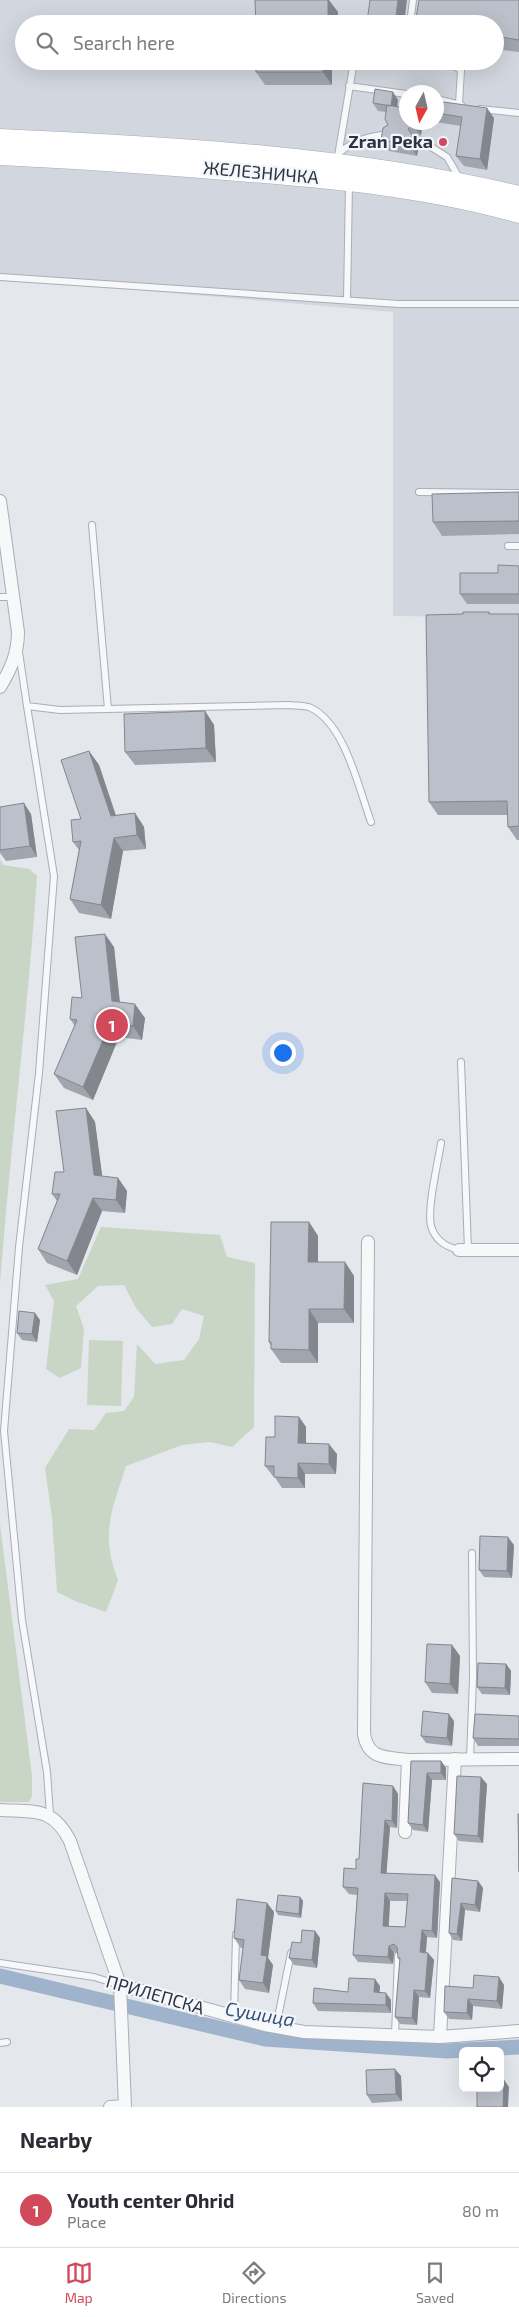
<!DOCTYPE html>
<meta charset="utf-8">
<style>
:root{--surface:#fff;--page:#f2f2f3;--text:#2b2b33;--muted:#7c7c81;--line:#e1e1e2;--accent:#d1495b}
body{margin:0;font-family:"Exo 2",sans-serif;background:var(--page);color:var(--text)}
.controls{position:absolute;right:15px;bottom:15px;display:grid;overflow:hidden;border-radius:8px;box-shadow:0 5px 20px #0002}
.controls button{width:45px;height:45px;display:grid;place-items:center;padding:0;border:0;border-bottom:1px solid var(--line);background:var(--surface);color:var(--text);font:25px sans-serif}
.compass{position:absolute;left:399px;top:85px;width:45px;height:45px;border-radius:50%;background:var(--surface);box-shadow:0 5px 20px #0002;rotate:188deg}
.you{position:absolute;left:282px;top:1052px;width:18px;height:18px;margin:-12px;border:4px solid #fff;border-radius:50%;background:#1a73e8;box-shadow:0 0 0 8px #1a73e833}
.badge{display:grid;place-items:center;width:32px;height:32px;border-radius:50%;background:var(--accent);color:#fff;font-size:16px;font-weight:700}
.pin{position:absolute;translate:-50% -50%;border:2px solid #fff;box-shadow:0 1px 5px #0006}
.list{margin:0;padding:0;list-style:none}
h2{display:flex;justify-content:space-between;align-items:center;height:65px;margin:0;padding:0 20px;font-size:21px}
h2 small{font-size:16px;font-weight:400;color:var(--muted)}
.list li{display:grid;grid-template-columns:32px 1fr auto;gap:15px;align-items:center;box-sizing:border-box;height:75px;padding:0 20px;border-top:1px solid var(--line)}
.list b{display:block;font-size:19px;white-space:nowrap}
.list p{margin:0;font-size:16px;white-space:nowrap;color:var(--muted)}
.list em{font-size:16px;font-style:normal;color:var(--muted)}
.icon{flex:none;width:28px;height:28px;fill:none;stroke:currentColor;stroke-width:2;stroke-linecap:round;stroke-linejoin:round}
.map{position:relative;flex:none;width:519px;height:2107px;overflow:hidden}
.search{position:absolute;background:var(--surface);box-shadow:0 5px 20px #0002;left:15px;right:15px;top:15px;height:55px;display:flex;align-items:center;gap:12px;box-sizing:border-box;padding:0 18px;border-radius:28px;color:var(--muted);font-size:19px}
.sheet{height:140px;background:var(--surface)}
nav{display:flex;justify-content:space-around;align-items:center;box-sizing:border-box;height:70px;border-top:1px solid var(--line);background:var(--surface);font-size:14px;color:var(--muted)}
nav a{display:grid;justify-items:center;gap:2px}
nav .on{color:var(--accent)}
.map>svg:first-child{display:block}
.built{fill:#d2d6de;fill-rule:evenodd}
.green{fill:#c9d6c5}
.lines{fill:none;stroke-linecap:round;stroke-linejoin:round}
.canal{stroke:#9fb4cc;stroke-width:15}
.service-casing{stroke:#a9aeb7;stroke-width:8}
.minor-casing{stroke:#a9aeb7;stroke-width:14}
.primary-casing{stroke:#a3abb8;stroke-width:21}
.service{stroke:#f7f8fa;stroke-width:6}
.minor{stroke:#f7f8fa;stroke-width:12}
.primary{stroke:#fff;stroke-width:20}
.wall{fill:#a1a5ae;fill-rule:evenodd}
.shaded-wall{fill:#83868d}
.building{fill:#bbc0ca;stroke:#83868d;fill-rule:evenodd}
.poi-dot{fill:#d1495b;stroke:#f4f6f9;stroke-width:2}
.labels{text-anchor:middle;stroke-width:4.5;stroke-linejoin:round;paint-order:stroke}
.poi-label{font-size:18px;font-weight:bold;fill:#2b3445;stroke:#f4f6f9;text-anchor:end}
.street-label{font-size:18px;fill:#2b3445;stroke:#f4f6f9}
.water-label{font-size:19px;font-style:italic;fill:#34527a;stroke:#f4f6f9}
</style>
<div class="map">
<svg width="519" height="2107" viewBox="0 0 519 2107">
<rect width="100%" height="100%" fill="#e4e7ec"/>
<path class="built" d="M0,0H519V617L393,616V312L0,278ZM24,24H495V61H24ZM406,92H436V122H406Z"/>
<path class="green" d="M0,859L3,865L29,869L37,876C28,1013 10,1148 0,1284Z
M101,1227L220,1235L227,1257L255,1263L254,1427L232,1447L210,1442L182,1445L126,1466C112,1510 100,1534 118,1580L106,1612L75,1601L57,1592L52,1518L45,1468L69,1429L94,1430L106,1413L124,1411L134,1397L137,1344L155,1364L184,1360L199,1339L204,1316L182,1309L172,1324L152,1327L136,1308L124,1285L98,1286L76,1306L84,1329L81,1368L60,1378L46,1369L54,1301L45,1285L78,1279Z
M89,1340L123,1341L121,1406L87,1405Z
M0,1524L32,1776V1796L29,1802H0Z"/>
<g class="lines">
<path class="canal" d="M0,1976L265,2039L447,2051L519,2047"/>
<defs>
<path id="service" d="M410,24L413,0
M430,61L453,65L461,70L459,104
M349,86L406,94
M436,99L461,105
M480,109L519,113
M420,140L447,157L460,179
M339,153C354,140 370,136 390,134
M337,162L354,61
M0,277L399,304H519
M347,300L349,184
M419,492L519,493
M92,525L108,709
M508,546H519
M0,597H14
M19,652L27,706L60,710L288,705C294,706 305,705 311,708C345,724 359,789 371,822
M27,706L54,876L39,1073L19,1247L4,1431L22,1620L47,1772L50,1815
M461,1062L468,1250
M441,1143C438,1163 427,1207 431,1226C435,1240 446,1247 459,1250
M470,1759L473,1678L472,1553
M0,1963L94,1977L120,1985
M234,2016L236,1934
M276,2027L291,1953
M395,2035L398,1956
M0,2043L7,2042"/>
<path id="minor" d="M0,501L18,632C18,653 11,669 0,687
M368,1242L364,1734C368,1760 387,1757 408,1760
M459,1250H519
M0,1810C35,1812 53,1807 70,1841L120,1985L125,2107
M405,1832L408,1760L519,1759
M120,1985L265,2025L304,2032L440,2037L519,2031
M440,2037L455,1759
M110,2107L125,2106"/>
<path id="primary" d="M0,139C174,147 349,156 519,196
M0,155C83,159 166,165 250,172C340,179 432,188 519,213"/>
</defs>
<use href="#service" class="service-casing"/>
<use href="#minor" class="minor-casing"/>
<use href="#primary" class="primary-casing"/>
<use href="#service" class="service"/>
<use href="#minor" class="minor"/>
<use href="#primary" class="primary"/>
</g>
<path class="wall" d="M519,0V52L495,49V24Z
M332,61V85H265L256,72Z
M398,100L397,107L406,122H423L421,135L415,139L419,145L417,156L389,151L381,140L388,125L386,112L378,111L373,103Z
M436,101L494,118L487,170L464,166L456,156L461,126L436,122Z
M519,492V534L442,536L433,522Z
M519,566V604H467L460,594L498,573Z
M489,612L491,614H519V840H517L508,827L507,815H438L429,802L463,614Z
M205,711L214,725L216,762L135,765L125,752Z
M89,751L99,765L116,815L135,813L144,827L146,849L123,851L111,919L79,913L70,899L79,850L73,842L81,819Z
M0,807L31,814L37,857L6,861L0,853Z
M114,947L120,1002L145,1018L142,1040L119,1037L93,1100L64,1088L54,1074L75,1026L70,1019Z
M86,1108L95,1122L102,1176L118,1178L127,1191L125,1213L102,1211L77,1275L47,1263L38,1249L57,1201L52,1194L64,1172Z
M309,1222L318,1236V1262H345L354,1276V1323H318V1363H281L271,1349V1346L269,1342Z
M40,1320L37,1342L22,1340L17,1333Z
M299,1417L306,1427V1443L337,1454L336,1474H305V1488H282L274,1476H273L265,1466L275,1437Z
M514,1545L512,1578L484,1577L479,1570Z
M452,1645L460,1656L458,1694L432,1693L425,1682Z
M506,1664L511,1671L510,1695L482,1694L477,1687Z
M519,1716V1746H478L473,1738Z
M454,1721L452,1746L426,1743L421,1736Z
M411,1761H441L446,1768V1780H432L428,1832L413,1830L408,1823Z
M487,1784L483,1843L459,1841L454,1834Z
M393,1786L398,1794L397,1828L390,1827L386,1873L440,1882L437,1938L427,1937L426,1953H428L434,1960L430,1998L419,1997L417,2025L400,2024L395,2017L400,1961L398,1958V1952L394,1953L393,1964L358,1962L353,1955L357,1895L349,1894L343,1887L356,1869L359,1859ZM390,1901H407L405,1927L389,1926Z
M452,1878L478,1881L483,1888L480,1912L465,1910L462,1941L453,1940L449,1933Z
M300,1897L303,1901L301,1918L278,1915L276,1911Z
M267,1903L274,1912L268,1958L273,1965L269,1993L245,1989L239,1980L243,1948H241L234,1938Z
M315,1931L320,1938L317,1968L294,1965L289,1958L301,1943Z
M504,1985L502,2009L473,2006L472,2020L449,2019L444,2012L473,1988Z
M380,1986L379,1993L391,2000V2013L318,2011L313,2003L348,1992Z
M401,2076L402,2101L372,2103L367,2095Z"/>
<path class="shaded-wall" d="M328,0H329L338,12V24H329L328,23Z
M398,0H407L404,24H395Z
M323,61H332V85L323,72Z
M393,92L398,100L396,114L391,106Z
M487,108L494,118L487,170L480,159Z
M414,122H423L421,135L413,125Z
M412,135L419,145L417,156L410,145Z
M205,711L214,725L216,762L206,748Z
M89,751L99,765L120,829L111,816Z
M24,803L31,814L37,857L30,846Z
M135,813L144,827L146,849L137,835Z
M114,838L123,851L111,919L101,905Z
M105,934L114,947L121,1015L112,1001Z
M135,1004L145,1018L142,1040L133,1026Z
M110,1024L119,1037L93,1100L83,1087Z
M86,1108L95,1122L104,1189L94,1175Z
M118,1178L127,1191L125,1213L116,1200Z
M93,1198L102,1211L77,1275L67,1261Z
M309,1222L318,1236V1276L308,1262Z
M345,1262L354,1276V1323L344,1309Z
M309,1309L318,1323V1363L309,1350Z
M35,1313L40,1320L37,1342L32,1334Z
M299,1417L306,1427V1454L298,1443Z
M329,1444L337,1454L336,1474L329,1464Z
M298,1463L305,1474V1488L298,1478Z
M508,1537L514,1545L512,1578L507,1571Z
M452,1645L460,1656L458,1694L450,1684Z
M506,1664L511,1671L510,1695L505,1688Z
M449,1714L454,1721L452,1746L447,1738Z
M441,1761L446,1768V1780L441,1773Z
M427,1773L432,1780L428,1832L423,1825Z
M481,1777L487,1784L483,1843L478,1836Z
M393,1786L398,1794L397,1828L392,1821Z
M385,1820L390,1827L386,1880L381,1873Z
M435,1875L440,1882L437,1938L432,1931Z
M478,1881L483,1888L480,1912L475,1905Z
M385,1893L390,1901L388,1933L383,1926Z
M300,1897L303,1901L301,1918L299,1914Z
M267,1903L274,1912L268,1958L273,1965L269,1993L263,1983L261,1955Z
M461,1903L465,1910L462,1941L457,1934Z
M422,1930L427,1937L425,1959L420,1952Z
M315,1931L320,1938L317,1968L312,1960Z
M389,1946L394,1953L393,1964L388,1957Z
M428,1953L434,1960L430,1998L425,1991Z
M499,1977L504,1985L502,2009L497,2001Z
M375,1979L380,1986L379,2000L374,1992Z
M414,1990L419,1997L417,2025L412,2018Z
M386,1993L391,2000V2013L386,2005Z
M468,1999L473,2006L472,2020L467,2013Z
M395,2069L401,2076L402,2101L396,2094Z
M504,2080L509,2087L508,2107H503Z"/>
<path class="building" d="M255,0H328V23H323V24H256Z
M370,0H398L395,24H380L367,22Z
M419,0H519V40L495,36V24H415Z
M256,61H323V72H256Z
M375,89L393,92L391,106L373,103Z
M436,101L487,108L480,159L456,156L462,117L436,113Z
M387,105L406,108V122H414L413,125L408,129L412,135L410,145L381,140L383,128L388,125L385,119Z
M519,492V521L433,522L432,494Z
M498,565L519,566V594H460V573H498Z
M463,612H489V614H519V826L508,827L507,801L429,802L426,615L463,614Z
M205,711L206,748L125,752L124,714Z
M89,751L111,816L135,813L137,835L114,838L101,905L70,899L81,841L73,842L71,820L81,819L61,760Z
M24,803L30,846L0,850V807Z
M105,934L112,1001L135,1004L133,1026L110,1024L83,1087L54,1074L77,1020L70,1019L72,997L82,998L75,937Z
M86,1108L94,1175L118,1178L116,1200L93,1198L67,1261L38,1249L60,1194H52L55,1172H64L56,1111Z
M271,1222H309L308,1262H345L344,1309H309V1350L271,1349V1342H269Z
M19,1311L35,1313L32,1334L17,1333Z
M275,1416L299,1417L298,1443L329,1444V1464L298,1463V1478L274,1477V1466H265L266,1437H275Z
M480,1536L508,1537L507,1571L479,1570Z
M427,1644L452,1645L450,1684L425,1682Z
M478,1663L506,1664L505,1688L477,1687Z
M423,1711L449,1714L447,1738L421,1736Z
M475,1714L519,1716V1739L473,1738Z
M411,1761H441V1773H427L423,1825L408,1823Z
M457,1776L481,1777L478,1836L454,1834Z
M363,1783L393,1786L392,1821L385,1820L381,1873L435,1875L432,1931L422,1930L420,1952L428,1953L425,1991L414,1990L412,2018L395,2017L400,1958H398L397,1947L394,1944L389,1946L388,1957L353,1955L358,1888L343,1887L344,1868L356,1869V1859H359ZM385,1893L408,1894L405,1927L383,1926Z
M518,1814H519V1872Z
M452,1878L478,1881L475,1905L461,1903L457,1934L449,1933Z
M278,1895L300,1897L299,1914L276,1911Z
M237,1899L267,1903L261,1955L267,1956L263,1983L239,1980L244,1940L234,1938Z
M302,1930L315,1931L312,1960L289,1958L292,1942L301,1943Z
M474,1975L499,1977L497,2001L468,1999L467,2013L444,2012L445,1986L473,1988Z
M349,1978L375,1979L374,1992L386,1993V2005L313,2003L314,1988L348,1992Z
M395,2069L396,2094L367,2095L366,2070Z
M500,2080H504L503,2107H477V2088H500Z"/>
<circle class="poi-dot" cx="443" cy="142" r="5"/>
<g class="labels">
<g class="poi-label">
<text x="433" y="148">Zran Peka</text>
</g>
<g class="street-label">
<text transform="translate(261 173) rotate(5)" y="6">ЖЕЛЕЗНИЧКА</text>
<text transform="translate(155 1995) rotate(16)" y="6">ПРИЛЕПСКА</text>
</g>
<g class="water-label">
<text transform="translate(260 2014) rotate(10)" y="7">Сушица</text>
</g>
</g>
</svg>
<div class="controls">
<button><svg class="icon" aria-label="locate" viewBox="0 0 24 24"><circle cx="12" cy="12" r="6"/><path d="M12 2v4M12 18v4M2 12h4M18 12h4"/></svg></button>
</div>
<svg class="compass" viewBox="-18 -18 36 36"><path d="M0-13l5 13h-10z" fill="#e53935"/><path d="M0 13l5-13h-10z" fill="#7c7c81"/></svg>
<div class="you"></div>
<div class="pin badge" style="left:112px;top:1025px">1</div>
<div class="search"><svg class="icon" aria-label="search" viewBox="0 0 24 24"><circle cx="10" cy="10" r="6"/><path d="M15 15l6 6"/></svg>Search here</div>
</div>
<section class="sheet">
<h2>Nearby<small></small></h2>
<ul class="list">
<li><span class="badge">1</span><div><b>Youth center Ohrid</b><p>Place</p></div><em>80 m</em></li>
</ul>
</section>
<nav>
<a class="on"><svg class="icon" aria-label="map" viewBox="0 0 24 24"><path d="M3 6l6-2 6 2 6-2v14l-6 2-6-2-6 2zM9 4v14M15 6v14"/></svg>Map</a>
<a><svg class="icon" aria-label="directions" viewBox="0 0 24 24"><path d="M12 3l9 9-9 9-9-9zM9 14v-3h6M13 9l2 2-2 2"/></svg>Directions</a>
<a><svg class="icon" aria-label="saved" viewBox="0 0 24 24"><path d="M7 4h10v16l-5-4-5 4z"/></svg>Saved</a>
</nav>
